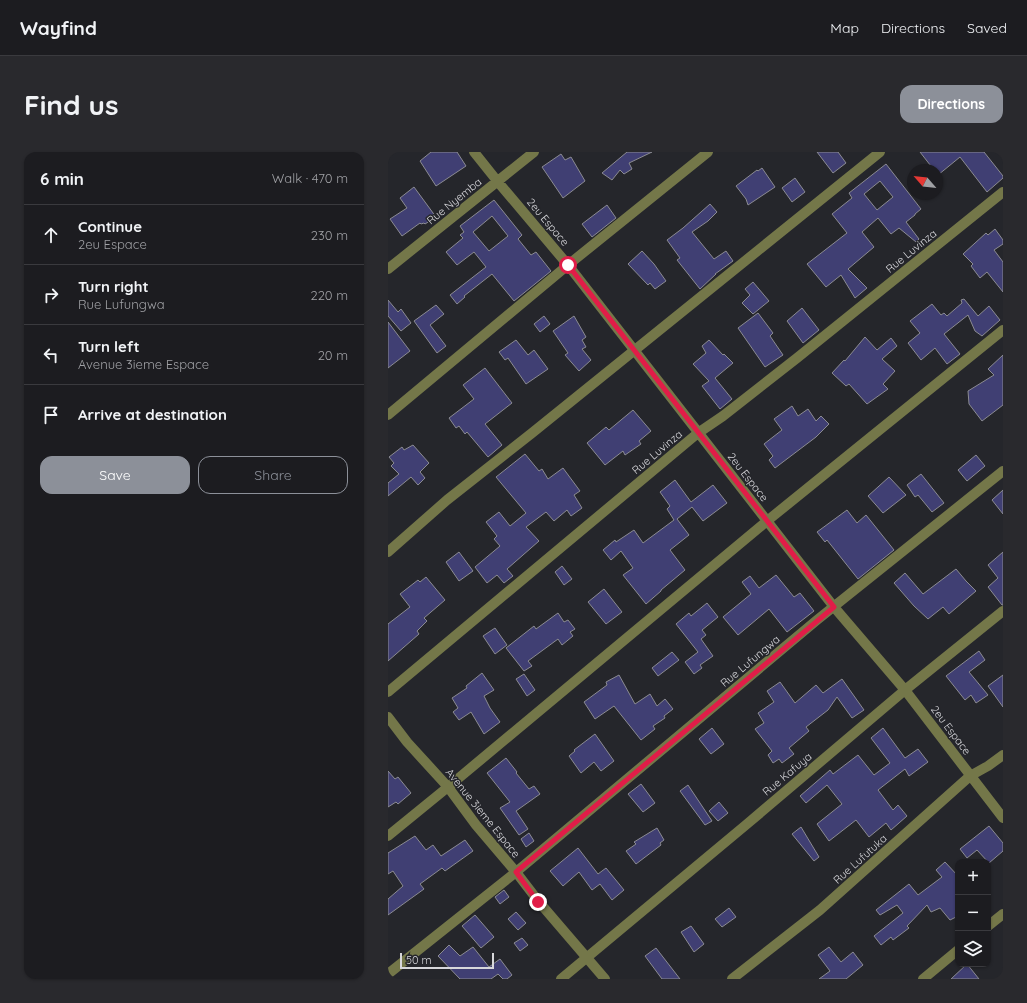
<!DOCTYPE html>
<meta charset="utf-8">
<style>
:root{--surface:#1c1c20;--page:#29292d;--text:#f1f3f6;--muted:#a0a1a5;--line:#3a3a3e;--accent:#8c9099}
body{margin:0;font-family:Quicksand,sans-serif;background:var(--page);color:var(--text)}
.controls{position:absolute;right:12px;bottom:12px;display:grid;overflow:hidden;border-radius:8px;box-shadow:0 1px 3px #0004}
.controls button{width:36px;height:36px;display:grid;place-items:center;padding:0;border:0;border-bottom:1px solid var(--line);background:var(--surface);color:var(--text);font:20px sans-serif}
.compass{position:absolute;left:519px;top:12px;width:36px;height:36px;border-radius:50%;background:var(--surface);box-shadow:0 1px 3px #0004;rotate:298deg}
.scale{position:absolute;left:12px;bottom:10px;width:94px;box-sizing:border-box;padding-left:4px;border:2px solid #d7d7db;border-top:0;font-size:11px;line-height:14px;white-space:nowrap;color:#d7d7db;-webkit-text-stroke:3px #25262b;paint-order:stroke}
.stop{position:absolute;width:12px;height:12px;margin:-9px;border:3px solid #e11d48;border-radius:50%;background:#fff}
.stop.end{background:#e11d48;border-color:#fff;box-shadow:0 1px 4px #0008}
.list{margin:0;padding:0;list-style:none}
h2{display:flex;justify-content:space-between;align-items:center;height:52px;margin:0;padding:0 16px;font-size:17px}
h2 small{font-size:13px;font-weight:400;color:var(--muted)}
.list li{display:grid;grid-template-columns:26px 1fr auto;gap:12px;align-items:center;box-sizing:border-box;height:60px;padding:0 16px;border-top:1px solid var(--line)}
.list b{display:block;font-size:15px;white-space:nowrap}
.list p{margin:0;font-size:13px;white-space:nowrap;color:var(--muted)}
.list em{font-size:13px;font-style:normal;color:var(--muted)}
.actions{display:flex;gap:8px;padding:12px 16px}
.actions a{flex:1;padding:9px 0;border:1px solid var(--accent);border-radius:12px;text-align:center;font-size:14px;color:var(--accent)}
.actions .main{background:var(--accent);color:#fff}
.icon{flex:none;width:22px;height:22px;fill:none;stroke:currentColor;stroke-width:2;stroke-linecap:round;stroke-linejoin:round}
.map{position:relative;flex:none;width:615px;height:827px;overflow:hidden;border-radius:12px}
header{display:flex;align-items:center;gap:24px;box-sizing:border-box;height:56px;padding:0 20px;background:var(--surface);border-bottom:1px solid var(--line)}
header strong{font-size:19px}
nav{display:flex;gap:22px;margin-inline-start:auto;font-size:14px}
.intro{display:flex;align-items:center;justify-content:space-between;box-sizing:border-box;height:96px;padding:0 24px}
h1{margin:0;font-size:28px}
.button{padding:10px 18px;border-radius:12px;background:var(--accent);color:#fff;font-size:14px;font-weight:700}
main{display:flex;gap:24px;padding:0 24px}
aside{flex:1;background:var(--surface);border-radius:12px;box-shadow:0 1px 3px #0004}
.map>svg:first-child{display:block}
.building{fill:#403f73;stroke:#8b8b92;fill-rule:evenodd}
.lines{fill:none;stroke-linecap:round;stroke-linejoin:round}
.minor{stroke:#747749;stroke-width:10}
.route{stroke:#e11d48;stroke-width:5}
.labels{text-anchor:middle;stroke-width:3;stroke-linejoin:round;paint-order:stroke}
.street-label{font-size:11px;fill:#d7d7db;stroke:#25262b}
</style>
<header>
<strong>Wayfind</strong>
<nav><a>Map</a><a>Directions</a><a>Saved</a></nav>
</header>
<div class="intro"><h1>Find us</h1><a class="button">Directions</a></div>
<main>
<aside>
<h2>6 min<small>Walk · 470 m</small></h2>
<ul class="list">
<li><svg class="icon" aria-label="ahead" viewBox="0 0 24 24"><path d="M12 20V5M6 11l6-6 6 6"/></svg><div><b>Continue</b><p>2eu Espace</p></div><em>230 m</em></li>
<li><svg class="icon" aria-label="right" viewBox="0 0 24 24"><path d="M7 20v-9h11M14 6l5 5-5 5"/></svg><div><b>Turn right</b><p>Rue Lufungwa</p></div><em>220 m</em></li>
<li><svg class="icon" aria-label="left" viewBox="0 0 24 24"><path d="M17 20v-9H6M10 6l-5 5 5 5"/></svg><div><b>Turn left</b><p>Avenue 3ieme Espace</p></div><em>20 m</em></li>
<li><svg class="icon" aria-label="arrive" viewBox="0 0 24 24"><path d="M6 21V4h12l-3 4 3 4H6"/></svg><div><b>Arrive at destination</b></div></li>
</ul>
<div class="actions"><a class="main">Save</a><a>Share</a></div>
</aside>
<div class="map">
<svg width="615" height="827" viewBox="0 0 615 827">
<rect width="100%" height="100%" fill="#25262b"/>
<path class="building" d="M43,0H69L78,14L48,34L32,9Z
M239,0H264L241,11L244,17L236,22L232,18L224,28L214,21Z
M429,0H450L458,11L445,21Z
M532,0H596L615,24V26L599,40L572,5L550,23L549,21V18H546Z
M173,2L177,8L183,5L197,29L175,46L154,15Z
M498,12L533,57L527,62V63L518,70L531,87L528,90L511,76L503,82L490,66L474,80L486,95L460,117L479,136L467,146L453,123L438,135L419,112L459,81L444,62L464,46L461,41ZM492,29L505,45L489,58L476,42Z
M374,16L387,35L360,53L358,47L348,34L369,18L370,19Z
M407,26L417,40L404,50L394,36Z
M26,35L48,65L37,72L36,71L33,72L32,71L14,84L2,67L19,56L12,46Z
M106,48L134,83L130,87L143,103L148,100L163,119L126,149L104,122L76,144L77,145L69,152L62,143L98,115L86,100L69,113L58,100L75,86L72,83L76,80L72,74ZM104,64L120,84L101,99L85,80Z
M322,52L329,60L320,69L304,80L326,107L338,99L345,109L327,122H328L312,137L289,108L292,106L279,88L295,76Z
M219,53L228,66L204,85L194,72Z
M607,77L615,88V92L606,98L615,110V140L599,120L592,126L583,114L585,112L575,102L598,81L600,83Z
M254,99L266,112L278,129L267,137L262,131L260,133L240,112Z
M365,130L381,149L365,162L354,151L362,143L357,137Z
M576,147L590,164L601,154L612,168L594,184L587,179L580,163L556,182L572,202L559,212L547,196L533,208L520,191L532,181L522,169L544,152L553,163L556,161L559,164L574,151L573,148Z
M0,148L10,160L13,157L23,171L13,179L0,164Z
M48,153L56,162L42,173L58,194L49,201L26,169Z
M414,156L431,178L415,191L399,169Z
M370,161L385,181L382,184L395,203L377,215L350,176Z
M156,164L162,172L152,180L146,172Z
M186,164L198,185L194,188L198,195L194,197L203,208L191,219L177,203L180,201L165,179Z
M0,170L22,199L0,216Z
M477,185L489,198L503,186L509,194L494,207L507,219L495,232L500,237L479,252L461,232L458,234L444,221L456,208L457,209Z
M128,188L140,203L146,198L160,217L138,232L120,206L117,208L111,200Z
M321,188L335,203L336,202L345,211L327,226L344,247L332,257L314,234L321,229L305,212L318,201L314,194Z
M615,203V253L594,269L581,252L580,239L606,223L600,217Z
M97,216L124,251L97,272L114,293L100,305L79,280L77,282L71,274L68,276L61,266L86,247L75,233Z
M404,254L410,264L420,257L428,269L433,264L441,272L428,285L387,316L381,308L385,304L376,292L394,278L386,267Z
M245,258L263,279L251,289L253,292L237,303L235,299L217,313L199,291L218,275L221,278Z
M25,293L41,311L32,320L37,326L30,333L23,325L0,344V331L11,322L3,314L6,311L1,305L14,295L16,298Z
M137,302L151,319L154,317L160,327L175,316L192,339L186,343L194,356L183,364L179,358L166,369L158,360L138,375L151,389L119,417L125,424L116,431L109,423L99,431L87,415L112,394L106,387L109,384L98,370L111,360L122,374L138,361L108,325Z
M588,303L597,314L579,329L570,318Z
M533,322L556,351L544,360L530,343L527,345L519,333Z
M501,325L518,343L495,361L480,344Z
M287,328L303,350L325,333L339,351L315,369L304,355L289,367L301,383L282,398L297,418L273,438V439L258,452L235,423L245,416L233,399L223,408L215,398L227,388L228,390L246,378L255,391L286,368L279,357L282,354L272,340Z
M615,338V362L604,348Z
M459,358L469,371L478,363L506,398L470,427L439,388L437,390L429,380Z
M71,400L85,419L71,429L58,410Z
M615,400V453H614L600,435L610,426L600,413Z
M174,414L184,427L176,433L167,420Z
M568,417L578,429L588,439L561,462L555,455L540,467L526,454L506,431L517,421L535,442Z
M388,423L406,445L412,441L426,459L399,480L381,457L350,483L335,465L363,442L354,430L362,424L371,436Z
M38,425L57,448L36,466L39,469L29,479L31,482L0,509V472L22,455L12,442L30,428L32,430Z
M216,437L234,460L218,472L200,450Z
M319,451L330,465L314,478L318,483L313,487L325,504L312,513L314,516L306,522L297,510L310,500L288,472L301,461L303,464Z
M170,461L176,470L180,468L187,477L182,480L185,484L174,493L170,487L140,509L144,514L136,519L118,496L146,474L148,477Z
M107,476L119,493L107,502L95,484Z
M591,499L597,508L581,520L600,543L588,551L583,543L577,548L558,524Z
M284,500L291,508L270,524L264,516Z
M94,521L106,538L96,544L102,556L112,570L96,582L83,560L71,568L65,560L70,556L64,546L79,536L78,534Z
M136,522L147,538L139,544L128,527Z
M231,523L247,552L262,542L269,554L277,547L285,557L276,564L277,566L265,574L267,577L253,588L226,554L207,567L196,550L219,533L218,530Z
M615,523V555L600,534Z
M454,527L476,558L464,566L449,545L440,558L418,575L421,579L401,596L406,602L394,611L391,607L385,611L380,603L384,599L367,577L376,571L370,561L386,550L379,539L392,530L407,551L428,533L435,541Z
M324,576L336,592L323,602L311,587Z
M495,576L517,606L530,597L540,610L521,624L517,617L490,638L505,658L510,653L519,664L503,678L498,671L481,685L468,668L441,689L429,672L454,652L439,633L418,651L412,644L442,618L445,622L470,603L486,623L502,611L483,586Z
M207,582L226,609L213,619L206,610L193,621L181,604L187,599L186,598Z
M118,606L129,620L128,621L141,637L146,634L152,642L128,659L140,677L131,683L112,656L122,650L99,621Z
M0,619L7,627L10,625L23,641L10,652L8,650L0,655Z
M253,632L267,651L255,660L240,642Z
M300,633L324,669L317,673L292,639Z
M331,650L340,661L330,669L321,659Z
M601,674L615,691V699L601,711L589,698L579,706L572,697Z
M413,675L431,705L426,709L404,682Z
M269,676L276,688L272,691L273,693L248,712L238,699L248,692L246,690Z
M141,681L146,689L138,695L133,687Z
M27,684L38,698L45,693L53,704L77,688L85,699L57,719L54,716L32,732L36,737L0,763V747L15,734L5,719L0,722V701Z
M190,696L210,722L218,716L236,738L224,748L212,732L204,738L191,720L175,734L162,719Z
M557,710L570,724V764L562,768L552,756L543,760L539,753L519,774L521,776L505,788L503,785L493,793L486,784L515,761L509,753L492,763L488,758L521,732L530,743L554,725L548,718Z
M116,738L121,745L112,752L107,745Z
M341,756L348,765L334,775L327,767Z
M128,760L138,771L130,778L120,767Z
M87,763L106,785L93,796L74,774Z
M303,774L316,792L306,800L293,780Z
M134,786L140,793L132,799L126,791Z
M61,793L72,804L85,795L101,815L112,807L124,823L119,827H115L110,822L103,827H72L50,804Z
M441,795L453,810L465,800L475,813L458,827H431L442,819L430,803Z
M268,796L292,827H274L257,804Z
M579,812L591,827H563Z"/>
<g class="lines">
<path class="minor" d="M86,0L110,30L180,113L446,455L517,538L615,666
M0,117L146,0
M0,263L180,113L320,0
M0,400L59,348L144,281L492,0
M0,540L310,281L335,264L409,206L615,40
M0,565L19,590L60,635L88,673L128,720L151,750L217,827
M0,684L60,635L379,369L615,178
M600,774L615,762
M0,822L128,720L429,468L615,319
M173,827L359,672L517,538L615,459
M344,827L432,758L582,624L600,614L615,603
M535,827L570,798"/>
</g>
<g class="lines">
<path class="route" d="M150,750L128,720L446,455L180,113"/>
</g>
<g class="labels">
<g class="street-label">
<text transform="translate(66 49) rotate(-39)" y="4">Rue Nyemba</text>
<text transform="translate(160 70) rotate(50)" y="4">2eu Espace</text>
<text transform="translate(523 99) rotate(-39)" y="4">Rue Luvinza</text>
<text transform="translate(269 300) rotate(-40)" y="4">Rue Luvinza</text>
<text transform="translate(360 325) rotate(52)" y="4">2eu Espace</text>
<text transform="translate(362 509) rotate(-40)" y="4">Rue Lufungwa</text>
<text transform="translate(563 578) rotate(53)" y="4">2eu Espace</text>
<text transform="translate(399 622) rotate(-40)" y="4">Rue Kafuya</text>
<text transform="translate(95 661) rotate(51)" y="4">Avenue 3ieme Espace</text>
<text transform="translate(472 707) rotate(-42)" y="4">Rue Lufutuka</text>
</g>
</g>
</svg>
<div class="controls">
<button>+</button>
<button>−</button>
<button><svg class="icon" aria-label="layers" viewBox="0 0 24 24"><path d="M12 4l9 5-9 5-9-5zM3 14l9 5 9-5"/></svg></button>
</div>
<svg class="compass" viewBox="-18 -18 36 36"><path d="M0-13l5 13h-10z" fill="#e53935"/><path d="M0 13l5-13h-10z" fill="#a0a1a5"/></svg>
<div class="scale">50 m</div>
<div class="stop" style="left:180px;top:113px"></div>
<div class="stop end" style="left:150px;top:750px"></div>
</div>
</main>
